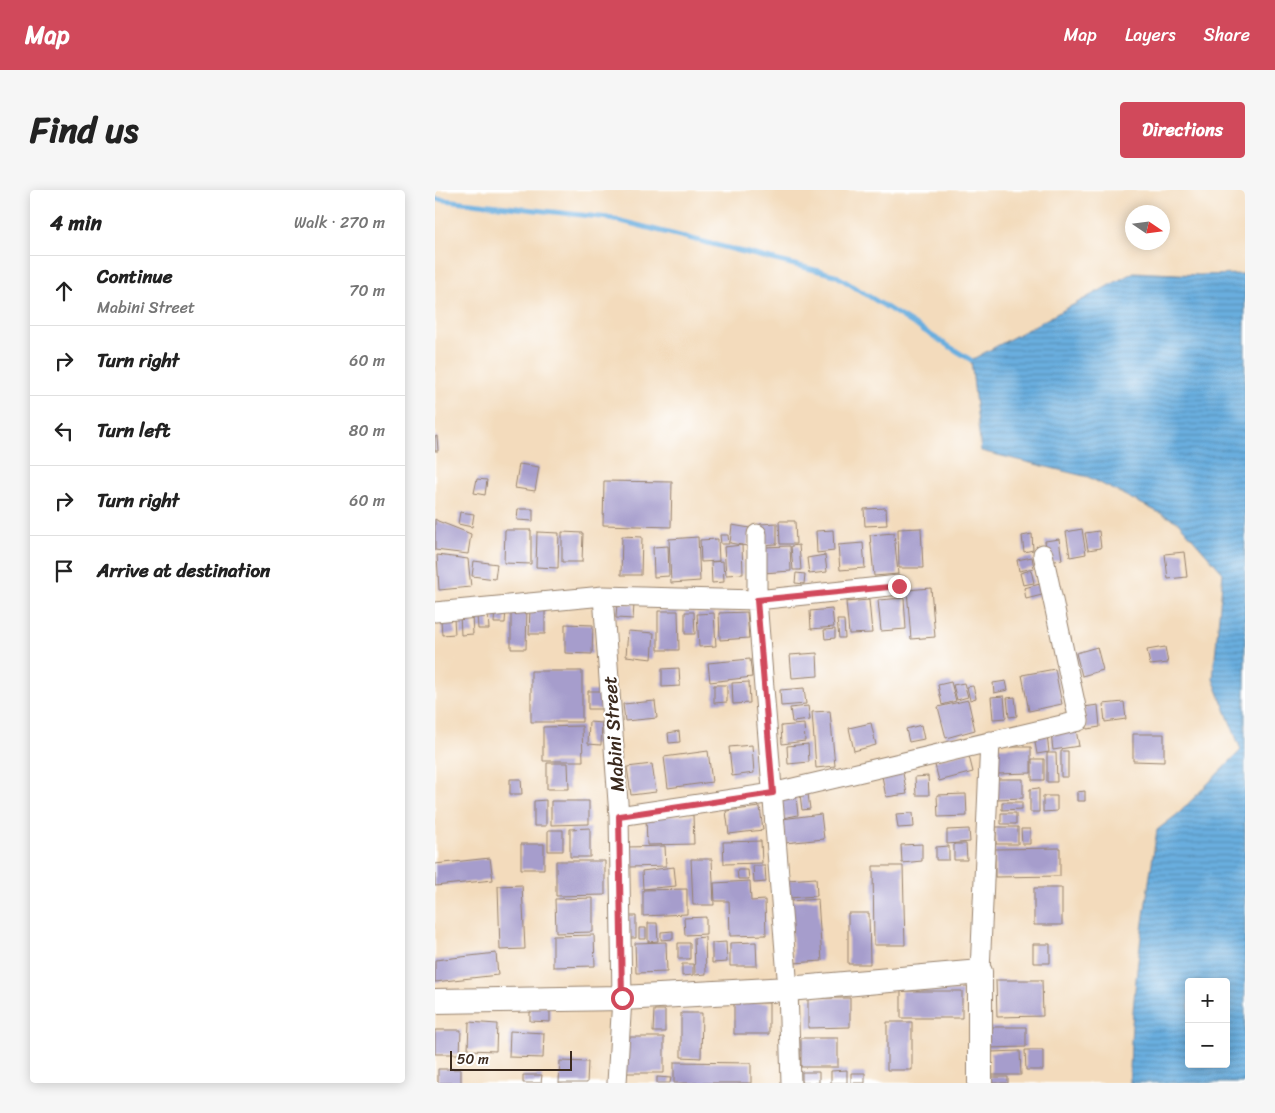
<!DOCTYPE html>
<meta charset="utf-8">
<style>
:root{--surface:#fff;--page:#f6f6f6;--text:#222;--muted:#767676;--line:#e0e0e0;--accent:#d1495b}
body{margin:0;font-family:Sriracha,sans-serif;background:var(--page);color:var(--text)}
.controls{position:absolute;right:15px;bottom:15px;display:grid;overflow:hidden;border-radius:5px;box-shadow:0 2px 12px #0003}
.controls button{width:45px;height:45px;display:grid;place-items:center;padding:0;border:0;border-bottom:1px solid var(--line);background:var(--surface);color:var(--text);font:25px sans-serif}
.compass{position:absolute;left:690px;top:15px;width:45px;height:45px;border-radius:50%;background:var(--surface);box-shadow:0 2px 12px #0003;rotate:103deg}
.scale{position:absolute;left:15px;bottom:12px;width:122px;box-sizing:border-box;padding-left:5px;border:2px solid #3b2a1e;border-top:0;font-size:14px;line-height:18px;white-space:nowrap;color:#3b2a1e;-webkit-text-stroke:4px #fff;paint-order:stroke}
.stop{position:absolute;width:15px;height:15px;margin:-11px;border:4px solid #d1495b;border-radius:50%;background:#fff}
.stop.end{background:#d1495b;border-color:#fff;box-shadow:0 1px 5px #0008}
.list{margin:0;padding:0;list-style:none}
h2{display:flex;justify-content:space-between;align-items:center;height:65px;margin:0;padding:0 20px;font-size:21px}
h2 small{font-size:16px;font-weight:400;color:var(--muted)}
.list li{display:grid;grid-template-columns:32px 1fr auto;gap:15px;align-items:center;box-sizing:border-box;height:70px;padding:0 20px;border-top:1px solid var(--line)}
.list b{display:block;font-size:19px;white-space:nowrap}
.list p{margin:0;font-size:16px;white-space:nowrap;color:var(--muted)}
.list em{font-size:16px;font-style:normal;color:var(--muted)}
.icon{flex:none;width:28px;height:28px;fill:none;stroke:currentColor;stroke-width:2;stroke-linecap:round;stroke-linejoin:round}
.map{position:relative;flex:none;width:810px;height:893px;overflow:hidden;border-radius:5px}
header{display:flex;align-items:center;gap:30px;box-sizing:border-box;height:70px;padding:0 25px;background:var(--accent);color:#fff}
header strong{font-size:24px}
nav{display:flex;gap:28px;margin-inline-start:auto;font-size:18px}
.intro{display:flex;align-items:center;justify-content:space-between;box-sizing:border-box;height:120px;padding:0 30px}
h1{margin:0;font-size:35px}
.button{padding:12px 22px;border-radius:5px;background:var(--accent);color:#fff;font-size:18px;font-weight:700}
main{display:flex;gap:30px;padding:0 30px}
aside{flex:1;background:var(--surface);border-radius:5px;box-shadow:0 2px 12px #0003}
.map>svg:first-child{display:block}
.water{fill:url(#water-rules);stroke:#526c7e;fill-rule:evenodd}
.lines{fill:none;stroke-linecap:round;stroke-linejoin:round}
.stream{stroke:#69aedf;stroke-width:5}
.building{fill:#a69dcc}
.minor-casing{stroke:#97826d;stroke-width:21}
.tertiary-casing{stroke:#97826d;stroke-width:26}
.minor{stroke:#fff;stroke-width:19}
.tertiary{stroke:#fff;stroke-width:24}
.route{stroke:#d1495b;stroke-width:6}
.labels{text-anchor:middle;stroke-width:4.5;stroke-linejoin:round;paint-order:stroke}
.street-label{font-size:19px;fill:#3b2a1e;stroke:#fff}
</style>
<header>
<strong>Map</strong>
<nav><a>Map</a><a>Layers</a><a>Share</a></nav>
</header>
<div class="intro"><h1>Find us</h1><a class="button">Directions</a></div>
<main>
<aside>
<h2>4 min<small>Walk · 270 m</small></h2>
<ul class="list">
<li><svg class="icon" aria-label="ahead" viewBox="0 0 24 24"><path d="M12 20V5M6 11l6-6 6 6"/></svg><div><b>Continue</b><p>Mabini Street</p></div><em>70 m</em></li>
<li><svg class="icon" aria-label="right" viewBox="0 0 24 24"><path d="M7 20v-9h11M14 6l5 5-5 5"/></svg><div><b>Turn right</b></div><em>60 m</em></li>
<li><svg class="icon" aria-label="left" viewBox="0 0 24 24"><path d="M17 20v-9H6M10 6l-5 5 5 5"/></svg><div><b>Turn left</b></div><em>80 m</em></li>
<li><svg class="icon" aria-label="right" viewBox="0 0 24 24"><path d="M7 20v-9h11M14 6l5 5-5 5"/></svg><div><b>Turn right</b></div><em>60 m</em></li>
<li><svg class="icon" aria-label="arrive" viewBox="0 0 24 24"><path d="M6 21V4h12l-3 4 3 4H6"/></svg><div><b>Arrive at destination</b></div></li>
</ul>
</aside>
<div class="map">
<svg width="810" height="893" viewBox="0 0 810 893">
<defs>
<pattern id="water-rules" width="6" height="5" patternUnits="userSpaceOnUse" patternTransform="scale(1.25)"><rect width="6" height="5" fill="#69aedf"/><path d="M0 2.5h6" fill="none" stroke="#588eb4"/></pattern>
</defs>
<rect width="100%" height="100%" fill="#fff"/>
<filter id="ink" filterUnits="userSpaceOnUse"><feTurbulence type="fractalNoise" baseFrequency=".02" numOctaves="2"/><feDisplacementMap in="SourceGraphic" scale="10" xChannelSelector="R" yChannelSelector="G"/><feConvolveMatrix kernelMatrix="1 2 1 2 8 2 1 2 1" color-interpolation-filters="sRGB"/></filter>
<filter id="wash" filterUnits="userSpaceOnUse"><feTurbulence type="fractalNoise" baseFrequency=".0096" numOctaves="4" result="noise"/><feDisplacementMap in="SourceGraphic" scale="20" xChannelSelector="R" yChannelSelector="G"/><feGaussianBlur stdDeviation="1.12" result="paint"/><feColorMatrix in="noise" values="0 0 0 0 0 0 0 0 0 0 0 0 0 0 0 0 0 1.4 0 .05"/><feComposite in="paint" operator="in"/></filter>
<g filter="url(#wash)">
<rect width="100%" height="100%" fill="#f3dbbc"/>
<path class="water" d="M699,82L764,85L810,84V893H695C695,808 709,724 722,640L744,623L806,560L778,489L788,383L743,332L653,287L546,261L536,170ZM754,792H791V874H754Z"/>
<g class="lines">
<path class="stream" d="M0,9L174,28L400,85L536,170"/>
</g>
<g id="blocks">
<path class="building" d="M2,246L3,261H0V247Z
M84,274L104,277L100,301L80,298Z
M42,289L52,290L50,305L39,303Z
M169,291L237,292L236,337L168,335Z
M451,318L452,335L430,336L429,319Z
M83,319H98V331L82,330Z
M25,322L39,324L37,337L23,334Z
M0,329L3,331L36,344L33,364L0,360Z
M344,331H360L361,354H345Z
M342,333V354L326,355L325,334Z
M297,335L315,338L312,356L295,353Z
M486,338L488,378H464L463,339Z
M647,339L651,364L635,367L631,342Z
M70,340H96V374L69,373Z
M398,340L399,361L382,363L381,341Z
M664,341L666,358L653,360L650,343Z
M102,342L124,343L123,378L101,377Z
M127,342L148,343L147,372H127Z
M459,343L463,384L439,386L435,345Z
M597,344L598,360L589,362L587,346Z
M285,345H293L294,354H286Z
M187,346L207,347L206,385H186Z
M263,347L265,391L236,393L234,349Z
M283,349L284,371L266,372L265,350Z
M624,349L627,370L613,372L610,351Z
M428,353L430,378L405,380L403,355Z
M307,355L308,384L291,385L289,357Z
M364,355L366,380H358L356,356Z
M233,356L234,386L219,387L218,357Z
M355,356L356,381L328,383L327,357Z
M749,362L752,387L733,389L730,364Z
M2,365L33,369L36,397L4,400Z
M390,365L392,382L374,384L372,368Z
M597,367L599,378L584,381L582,370Z
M39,371L62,374L60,389L37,386Z
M288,371L289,392L277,393L276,372Z
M596,380L599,393L588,395L585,383Z
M361,383L370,384L369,394L360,393Z
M605,394L607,405L591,409L589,398Z
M496,398L500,447L476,449L472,400Z
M469,408L471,439L446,441L443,410Z
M434,410L437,443L414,444L411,412Z
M182,413L199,414L198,429L181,428Z
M60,418L71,419L70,433H59Z
M76,418H92L91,459H76Z
M95,418L110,419V444H94Z
M397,419L399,437L376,439L375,421Z
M223,421H243L244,460H223Z
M250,422H259L260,444H250Z
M312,422L314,448L285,450L284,423Z
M279,423L281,456L264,457L262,424Z
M53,424L54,439H43L42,425Z
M25,425H37L38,444L26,445Z
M19,429L20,444L7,445L6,430Z
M402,430H409L410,448H404Z
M130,434L158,435L157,464L130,463Z
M400,439V448L390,449L389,440Z
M193,441L219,443L217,469L191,466Z
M662,457L668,480L647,486L641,463Z
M730,457L733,473L715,475L712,460Z
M382,463L383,486L357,488L355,465Z
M315,469L317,487L275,492L273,473Z
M244,478L245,496L227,497V479Z
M620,479L627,514L594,521L587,485Z
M96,481H147V532H96Z
M571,491L573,500L559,503L558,493Z
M314,492L315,513L298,514L297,493Z
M516,492L521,511L507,515L503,495Z
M529,493L533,507L522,510L518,495Z
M279,495H292V512L279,513Z
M538,496L541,508L535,510L532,497Z
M369,498L371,514L346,516L345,500Z
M153,501H168V519H153Z
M569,506L571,528L558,529L556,507Z
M580,507L582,526L574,527L572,508Z
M533,510L540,540L511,548L503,517Z
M220,511L222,528L190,531L188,514Z
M689,512L691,529L670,532L668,514Z
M663,515L665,537L652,539L649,517Z
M373,516L375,530L357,532L355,518Z
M395,521L400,576L381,578L377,522Z
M154,532L167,533L166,555L153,554Z
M436,533L441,555L419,561L414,538Z
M369,534L370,551L347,554L346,536Z
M486,535L489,549L474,552L471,539Z
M147,536L148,571H108V537Z
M641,540L644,556L618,560L616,544Z
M244,541L245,552L234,553L233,543Z
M698,544H729V572L698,571Z
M612,545L614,562L602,564L599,547Z
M373,554L374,572L353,574L352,556Z
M317,555L319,583L297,586L294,557Z
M562,557H596V583L562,584Z
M273,561L277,592L233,598L229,567Z
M626,561H633V587H626Z
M533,562L538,582L504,591L499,571Z
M612,563H621L622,592H612Z
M597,569H609V590H597Z
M112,573H133L134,599H112Z
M217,574L221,602L196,605L192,577Z
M467,578L472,604L451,607L446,581Z
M493,586L494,605H481L480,587Z
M75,589H86L87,604H75Z
M562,589H588V608L562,609Z
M604,598V622H595V599Z
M650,601V611H642V602Z
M373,604L375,619L367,620L365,605Z
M531,604L532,626L503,627L502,605Z
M608,606H622V621L608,622Z
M361,607L363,625L348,628L346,609Z
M111,610V636H99V611Z
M116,611H154V634L116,635Z
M567,612H587V619L567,620Z
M325,617L328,640L294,644L291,621Z
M478,623L479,637L463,638L461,624Z
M566,623H581V634H566Z
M386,624L389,649L350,653L347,629Z
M258,625L259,654L212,655L211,627Z
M561,637H583V654H561Z
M155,638V667H135V639Z
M534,639L535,652L512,654V640Z
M586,639H595V654H587Z
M113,640H128V661H113Z
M326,651L327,673L289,674L288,652Z
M86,654H109V679H86Z
M487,654V671L467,673L466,655Z
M519,654H531L532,670H519Z
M230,656L231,676L194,677L193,657Z
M514,656V670H501V657Z
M625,658V686L560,687V659Z
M55,668L58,690L0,696V674Z
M256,669H277L279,715H258Z
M121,671H170V705L121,706Z
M318,676H330L331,692L319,693Z
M438,676H468L470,755H439Z
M239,677L241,696L208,699L207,681Z
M302,680H313L314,689H303Z
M381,688L382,706L353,708L352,690Z
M315,691L316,711L330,710L331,745L295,746L294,711H280L279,693Z
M87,695L90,759L65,760L63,696Z
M599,698H627V735H599Z
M252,699V724L208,726V700Z
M158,708V742L121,743L120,709Z
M383,709L387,771L359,773L355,711Z
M413,723H434L435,774H413Z
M190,726H201V748H190Z
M271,727V744L250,745L249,728Z
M213,733H222L223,751L213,752Z
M204,738H211V749H204Z
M238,741V749L226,750V742Z
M159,745L160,776L118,777V746Z
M270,747L271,784L260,785L259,748Z
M231,752L232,782L201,783L200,753Z
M291,752L292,772L277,773V753Z
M321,752L322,776H295V753Z
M243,753H255V769H243Z
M598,754H615V773H598Z
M61,763L63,785L0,792V770Z
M247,774H258V785L247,786Z
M561,790H607L608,826L562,827Z
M466,801H527V828H466Z
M373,808H415V837L373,838Z
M299,813H334V844H299Z
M95,816L115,817V832L95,831Z
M219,820H230V842H218Z
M246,823H267L266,868L246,867Z
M34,832L62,834L61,861L33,860Z
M452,832H477V880H452Z
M552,837H591V857L552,858Z
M0,840H26L25,864H0Z
M75,841L109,843L108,868L74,867Z
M188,847H229V883H187Z
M366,848H403V877H366Z
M590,860H608V880H591Z
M585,861L586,885H556V862Z
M125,871L153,872L152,893H124Z
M239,872L316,873V893H239Z
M3,879H26V893H3Z
M412,880V893H396V881Z
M367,882H384V893H367Z
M416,883H430V893H416Z
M88,885H107L106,893H88Z
M222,887L236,888L235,893H222Z
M554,887H573V893H554Z"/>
</g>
</g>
<g filter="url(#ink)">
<use href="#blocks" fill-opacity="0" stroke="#97826d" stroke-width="1"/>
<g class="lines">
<defs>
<path id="minor" d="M322,344V410L353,799L356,893
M168,406L184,626L187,808L182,893
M0,422L168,406L322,410L464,395
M184,626L337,603L644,531L608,364
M545,782L555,551"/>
<path id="tertiary" d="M0,811L187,808L353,799L545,782V893"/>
</defs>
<use href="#minor" class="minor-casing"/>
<use href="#tertiary" class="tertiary-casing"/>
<use href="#minor" class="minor"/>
<use href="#tertiary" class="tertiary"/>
</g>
</g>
<g class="lines" filter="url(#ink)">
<path class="route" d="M187,808L184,626L338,603L322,410L464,396"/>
</g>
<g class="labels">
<g class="street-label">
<text transform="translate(178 544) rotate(-94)" y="7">Mabini Street</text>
</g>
</g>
</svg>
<div class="controls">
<button>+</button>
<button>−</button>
</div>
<svg class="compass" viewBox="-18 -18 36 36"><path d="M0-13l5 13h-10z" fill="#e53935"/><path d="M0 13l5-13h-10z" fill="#767676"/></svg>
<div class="scale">50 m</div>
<div class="stop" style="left:187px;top:808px"></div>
<div class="stop end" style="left:464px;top:396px"></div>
</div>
</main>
